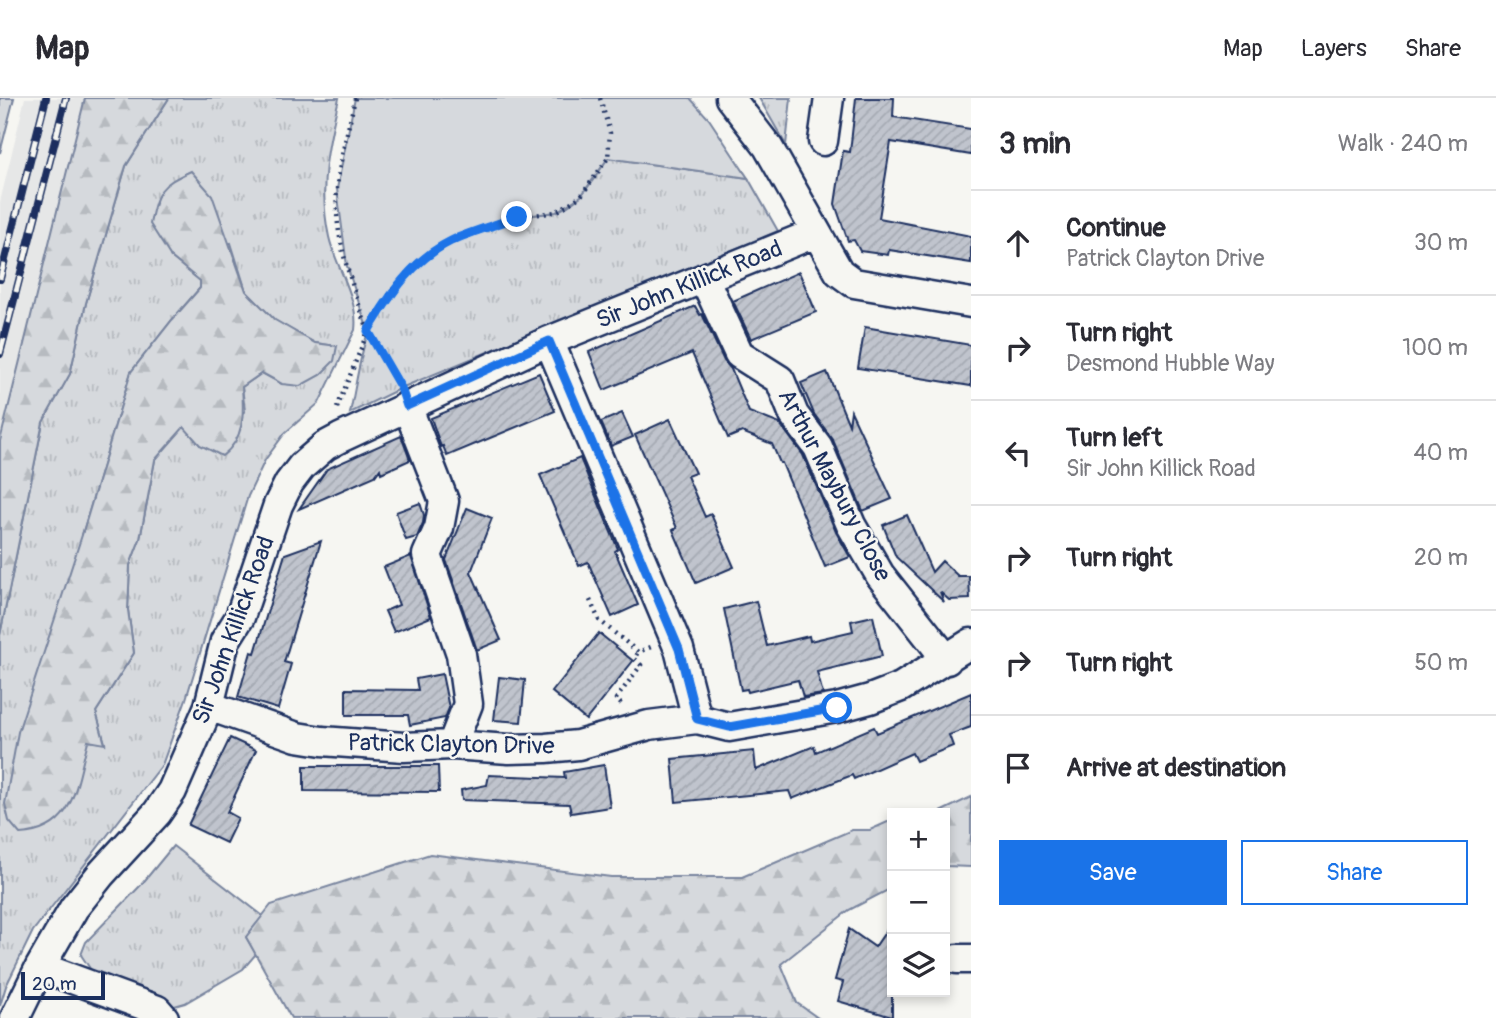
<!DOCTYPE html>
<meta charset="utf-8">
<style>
:root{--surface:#fff;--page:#f2f2f3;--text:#2b2b33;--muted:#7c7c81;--line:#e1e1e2;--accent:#1a73e8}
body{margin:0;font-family:Pangolin,sans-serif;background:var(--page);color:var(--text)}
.controls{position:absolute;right:21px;bottom:21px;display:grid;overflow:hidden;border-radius:0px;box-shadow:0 4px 10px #0003}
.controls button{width:63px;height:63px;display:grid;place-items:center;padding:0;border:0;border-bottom:2px solid var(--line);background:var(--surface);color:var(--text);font:35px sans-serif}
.scale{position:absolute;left:21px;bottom:18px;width:84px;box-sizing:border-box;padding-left:7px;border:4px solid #1b2f5e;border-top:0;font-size:19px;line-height:24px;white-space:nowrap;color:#1b2f5e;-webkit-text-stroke:5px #f6f6f2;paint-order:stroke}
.stop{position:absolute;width:21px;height:21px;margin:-16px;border:5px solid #1a73e8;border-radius:50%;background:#fff}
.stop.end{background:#1a73e8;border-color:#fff;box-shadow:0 2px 7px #0008}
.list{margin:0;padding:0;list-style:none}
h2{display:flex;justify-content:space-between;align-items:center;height:91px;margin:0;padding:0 28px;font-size:30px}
h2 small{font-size:23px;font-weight:400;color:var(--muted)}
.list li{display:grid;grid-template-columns:46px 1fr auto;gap:21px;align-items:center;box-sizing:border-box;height:105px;padding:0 28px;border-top:2px solid var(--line)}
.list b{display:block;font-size:26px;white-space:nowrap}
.list p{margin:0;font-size:23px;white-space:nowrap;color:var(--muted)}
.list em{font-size:23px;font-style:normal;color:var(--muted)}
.actions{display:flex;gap:14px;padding:21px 28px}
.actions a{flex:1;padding:16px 0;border:2px solid var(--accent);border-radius:0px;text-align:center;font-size:24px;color:var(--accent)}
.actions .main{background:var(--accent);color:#fff}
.icon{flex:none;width:38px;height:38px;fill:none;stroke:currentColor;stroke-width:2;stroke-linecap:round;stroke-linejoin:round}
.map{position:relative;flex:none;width:971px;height:920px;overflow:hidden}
header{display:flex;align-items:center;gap:42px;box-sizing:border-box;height:98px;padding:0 35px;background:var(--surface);border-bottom:2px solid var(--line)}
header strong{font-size:33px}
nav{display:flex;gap:38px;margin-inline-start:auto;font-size:24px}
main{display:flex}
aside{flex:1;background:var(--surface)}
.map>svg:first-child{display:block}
.built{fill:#e6e7e7}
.grass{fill:url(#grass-tufts);stroke:#78849e;stroke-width:2;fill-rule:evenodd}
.forest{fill:url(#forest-firs);stroke:#78849e;stroke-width:2}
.park{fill:#d6d9dd;stroke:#78849e;stroke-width:2}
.building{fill:url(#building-hatch);stroke:#1b2f5e;stroke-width:2}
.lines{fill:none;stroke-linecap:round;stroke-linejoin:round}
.minor-casing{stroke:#1b2f5e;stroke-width:33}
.path{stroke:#1b2f5e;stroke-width:4.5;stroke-dasharray:2 5;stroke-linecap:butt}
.minor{stroke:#f6f6f2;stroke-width:28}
.rail-casing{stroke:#1b2f5e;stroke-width:8}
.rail{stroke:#f6f6f2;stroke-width:5;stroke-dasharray:16;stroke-linecap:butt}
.route{stroke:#1a73e8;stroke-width:9}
.labels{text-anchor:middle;stroke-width:5;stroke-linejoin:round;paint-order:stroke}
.street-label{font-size:24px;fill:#1b2f5e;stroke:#f6f6f2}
</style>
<header>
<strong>Map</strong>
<nav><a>Map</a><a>Layers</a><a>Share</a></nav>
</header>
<main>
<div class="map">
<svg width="971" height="920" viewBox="0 0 971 920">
<defs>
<pattern id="grass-tufts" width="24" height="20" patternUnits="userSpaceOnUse" patternTransform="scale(1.75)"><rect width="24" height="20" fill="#d6d9dd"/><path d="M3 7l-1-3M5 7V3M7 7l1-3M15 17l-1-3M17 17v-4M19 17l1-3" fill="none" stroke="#b7bbc0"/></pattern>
<pattern id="forest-firs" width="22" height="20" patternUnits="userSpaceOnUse" patternTransform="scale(1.75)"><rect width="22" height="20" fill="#d6d9dd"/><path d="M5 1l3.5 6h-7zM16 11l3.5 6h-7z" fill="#b7bbc0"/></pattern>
<pattern id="building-hatch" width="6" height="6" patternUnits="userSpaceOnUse" patternTransform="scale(1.75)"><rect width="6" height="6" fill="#c0c4cd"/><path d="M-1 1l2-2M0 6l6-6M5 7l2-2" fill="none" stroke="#a4a9b2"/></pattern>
</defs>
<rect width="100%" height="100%" fill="#f6f6f2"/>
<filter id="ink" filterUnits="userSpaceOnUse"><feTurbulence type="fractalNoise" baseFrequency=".0143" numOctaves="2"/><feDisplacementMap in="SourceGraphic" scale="14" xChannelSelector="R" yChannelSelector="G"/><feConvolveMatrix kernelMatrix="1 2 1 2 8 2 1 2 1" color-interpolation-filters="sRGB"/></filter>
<g filter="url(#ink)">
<path class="built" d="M25,0H85L0,341V104Z"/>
<path class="grass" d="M169,0H339C328,47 318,90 329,139C336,170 359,200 355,232L319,305L285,335L265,362L248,398L186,601L162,667L33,833L6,888L0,908V537L43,324L70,276L86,205L126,68ZM231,145L246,193L274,222L315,245L336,248L282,286L262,275L242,289L245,313L200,347L184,328L155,362L140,441L130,467L128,512L134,555L96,614L105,645L88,643L82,437L131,274L172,222L200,190L201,183L171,159Z
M759,0H791L786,47Z
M608,60L748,80L778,133L401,290L350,315C355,292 361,251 369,232C399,168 451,138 516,120C528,116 541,117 553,114C579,109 594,80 608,60Z
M173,748L263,818L246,839L256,856L243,871L185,905L171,909L102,879L91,872L81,857L86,844L141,787Z"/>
<path class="forest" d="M85,0H169L126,68L86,205L70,276L43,324L0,537V343Z
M191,73L212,97L246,193L275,222L315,245L337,248L334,263L320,277L300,288L282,286L262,275L242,289C244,315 245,341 222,358L200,347L184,329L155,362L140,441L130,467L128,512L134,555L96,614L105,646L88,643C76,687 75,733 20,736L9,723L5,706L18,634L82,437L131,274L172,222L200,190V183L171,159L150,126C157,92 160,87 191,73Z
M971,699V769L945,768V715H938Z
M892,722V790L849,812L781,866L797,905L818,920H291L246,839L271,807L430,756L611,779H742L852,732H870Z"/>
<path class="park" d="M0,0H14L0,55Z
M355,0H690L709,21L748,80L608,60L581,98L556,114L518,119L451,143L418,165L393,192L368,233L347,168L337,91Z"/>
<path class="building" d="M856,0H894L893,19L971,31V57L891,44L879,120L971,138V165L889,152L888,157L860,153L854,142L848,143L835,106L843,53L850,54Z
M799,174L816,214L751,241L733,203Z
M695,208L700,217L702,216L724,263L731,271L749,314L780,326L803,357L836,434L850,459L825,469L782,365H780L772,346L742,334L728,340L692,255L604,292L589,254Z
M865,229L971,247V288L858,270Z
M827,274L849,327L851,313L892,401L863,413L833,342L814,316L801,285Z
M539,275L555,313L447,358L443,348L441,349L431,320Z
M622,315L633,339L611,348L601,324Z
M670,321L695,375L687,378L705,419L711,416L734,469L696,485L673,432L677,430L635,337Z
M401,338L410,362L381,375L380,371L375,378L299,411L327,371Z
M580,360L618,451L615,453L638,507L612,519L588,464L579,468L540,377Z
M420,405L424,417L423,425L417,439L406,442L396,414Z
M467,410L492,420L471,474L501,542L477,552L446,462Z
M907,417L932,474L942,463L958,478H969L970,501L949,502L940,494L944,504L896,459L883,427Z
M321,443L284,564L291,566L278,611L238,599L251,554L255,555L285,456Z
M411,458L431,519L394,534L385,513L399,507L384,469Z
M756,503L767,548L809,538L810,543L853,533L851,523L873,518L882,558L817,574L823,596L803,599L798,582L748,594L747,591L741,592L724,511Z
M599,535L633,563L586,622L552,594Z
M442,576L449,610L445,620L410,627L408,617H346V591L418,592L416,581Z
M499,579L525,582L521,624L494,622Z
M971,595V629L949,637L953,648L916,663L912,655L854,681L852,677L792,701L789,693L676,704L672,661L754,653L756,672L814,648L816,654L874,629L877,635Z
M230,640L256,652L227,714L238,720L226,745L188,727Z
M604,667L610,709L571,715L569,706L462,702L461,692L487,687L489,677L565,680L564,674Z
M304,668H438L439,694L304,693Z
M892,824V919L838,903L843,884L835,882L849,831L875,849Z"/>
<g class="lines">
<defs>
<path id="minor" d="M730,0L768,49L839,174L854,185L971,205
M823,43L829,0
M704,180L739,256L780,282L794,317L818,349L851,427L880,477L947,562
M549,243L679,551L697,621
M407,308L444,403L439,430L427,457L461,556L468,606L452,647
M209,608L297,639L322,643L404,649L452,647L509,651L546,650L578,647L649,627L697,621L729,629L837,610L870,601L901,589L971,545
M957,861H971
M40,869L157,912L164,920
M15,920L40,869L74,810L101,776L157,715L172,693L209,608L225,543L240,519L278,407L289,385L302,368L325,348L340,340L549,243L815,135"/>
</defs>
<use href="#minor" class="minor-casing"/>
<path class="path" d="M355,0C349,30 339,61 337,91C333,139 353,188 368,233L393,192L418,165L450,143L518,119L556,114L581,98L608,60L610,35L600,0
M369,234L397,284
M337,310L368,233
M590,502L599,522L638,554L651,549
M621,606L616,601L641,567L634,561L638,554"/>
<use href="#minor" class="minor"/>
<defs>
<path id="rail" d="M0,181L46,0
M0,256L66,0"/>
</defs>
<use href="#rail" class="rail-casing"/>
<use href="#rail" class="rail"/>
</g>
</g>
<g class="lines" filter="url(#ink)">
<path class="route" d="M517,119C496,127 472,133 451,143C412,162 390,197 368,233L401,290L407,308L549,243L679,551L697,621L729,629L837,610"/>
</g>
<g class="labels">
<g class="street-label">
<text transform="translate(689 186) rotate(-22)" y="8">Sir John Killick Road</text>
<text transform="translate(835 387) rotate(62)" y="8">Arthur Maybury Close</text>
<text transform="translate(233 532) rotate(-70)" y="8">Sir John Killick Road</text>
<text transform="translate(451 646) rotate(1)" y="8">Patrick Clayton Drive</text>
</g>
</g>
</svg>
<div class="controls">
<button>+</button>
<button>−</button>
<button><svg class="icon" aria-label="layers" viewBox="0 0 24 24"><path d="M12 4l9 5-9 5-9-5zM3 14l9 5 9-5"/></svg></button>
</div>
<div class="scale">20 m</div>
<div class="stop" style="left:837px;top:610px"></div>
<div class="stop end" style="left:517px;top:119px"></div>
</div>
<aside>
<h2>3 min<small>Walk · 240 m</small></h2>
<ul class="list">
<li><svg class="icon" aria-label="ahead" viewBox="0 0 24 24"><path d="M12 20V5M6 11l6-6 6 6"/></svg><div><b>Continue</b><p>Patrick Clayton Drive</p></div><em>30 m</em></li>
<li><svg class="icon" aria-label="right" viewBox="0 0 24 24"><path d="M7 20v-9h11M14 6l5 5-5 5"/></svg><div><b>Turn right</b><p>Desmond Hubble Way</p></div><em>100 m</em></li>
<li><svg class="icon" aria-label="left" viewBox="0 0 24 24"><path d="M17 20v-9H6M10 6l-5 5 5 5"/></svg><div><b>Turn left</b><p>Sir John Killick Road</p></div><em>40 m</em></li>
<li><svg class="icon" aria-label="right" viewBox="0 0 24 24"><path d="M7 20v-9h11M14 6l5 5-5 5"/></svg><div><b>Turn right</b></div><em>20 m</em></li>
<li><svg class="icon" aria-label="right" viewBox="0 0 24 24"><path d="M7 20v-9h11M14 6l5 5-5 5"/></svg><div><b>Turn right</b></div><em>50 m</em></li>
<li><svg class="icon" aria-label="arrive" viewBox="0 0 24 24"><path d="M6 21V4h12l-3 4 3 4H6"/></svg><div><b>Arrive at destination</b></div></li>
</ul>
<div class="actions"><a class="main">Save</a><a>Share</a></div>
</aside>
</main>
